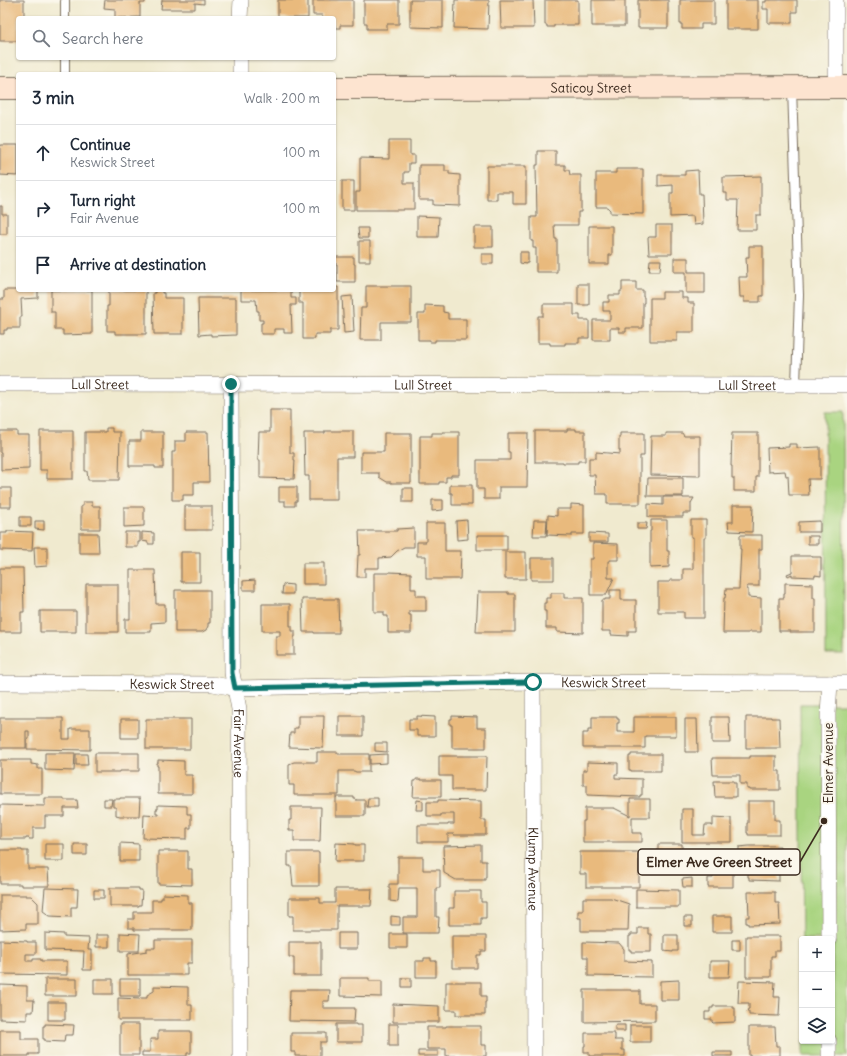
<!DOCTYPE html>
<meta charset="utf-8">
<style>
:root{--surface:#fff;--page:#f2f2f3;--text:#1f2937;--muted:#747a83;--line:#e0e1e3}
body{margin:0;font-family:Delius,sans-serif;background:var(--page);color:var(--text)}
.controls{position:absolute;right:12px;bottom:12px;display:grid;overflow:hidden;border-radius:4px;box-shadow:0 1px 3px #0004}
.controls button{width:36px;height:36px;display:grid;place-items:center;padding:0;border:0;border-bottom:1px solid var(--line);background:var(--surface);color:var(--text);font:20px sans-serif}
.stop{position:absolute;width:12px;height:12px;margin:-9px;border:3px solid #0f766e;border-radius:50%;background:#fff}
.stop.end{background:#0f766e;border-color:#fff;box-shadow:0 1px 4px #0008}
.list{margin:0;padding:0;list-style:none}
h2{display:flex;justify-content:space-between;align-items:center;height:52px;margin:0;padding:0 16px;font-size:17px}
h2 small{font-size:13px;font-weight:400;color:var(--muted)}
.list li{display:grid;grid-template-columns:26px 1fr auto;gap:12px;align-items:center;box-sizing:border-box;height:56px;padding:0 16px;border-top:1px solid var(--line)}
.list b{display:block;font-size:15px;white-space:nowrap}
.list p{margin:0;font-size:13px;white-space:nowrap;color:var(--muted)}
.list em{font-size:13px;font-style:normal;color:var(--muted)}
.icon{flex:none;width:22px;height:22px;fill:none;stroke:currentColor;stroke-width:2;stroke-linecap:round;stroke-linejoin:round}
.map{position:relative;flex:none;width:847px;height:1056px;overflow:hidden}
.search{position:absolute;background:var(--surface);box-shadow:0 1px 3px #0004;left:16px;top:16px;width:320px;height:44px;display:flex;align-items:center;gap:10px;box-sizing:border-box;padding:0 14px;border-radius:4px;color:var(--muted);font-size:15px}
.panel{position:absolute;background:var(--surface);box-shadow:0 1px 3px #0004;left:16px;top:72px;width:320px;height:220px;border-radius:4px}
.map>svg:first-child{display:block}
.green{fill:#a9d480;stroke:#727f4f}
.building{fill:#e9ba7d}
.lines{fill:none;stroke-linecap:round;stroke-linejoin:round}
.service-casing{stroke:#7a6d5c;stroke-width:10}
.minor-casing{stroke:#7a6d5c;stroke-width:16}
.secondary-casing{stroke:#7a6d5c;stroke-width:24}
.service{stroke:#fff;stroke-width:8}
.minor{stroke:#fff;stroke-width:15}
.secondary{stroke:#fde4d0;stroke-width:22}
.route{stroke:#0f766e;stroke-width:5}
.labels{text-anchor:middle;stroke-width:4;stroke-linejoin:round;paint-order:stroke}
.street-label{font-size:13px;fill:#3b2a1e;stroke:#fbf7ec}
.leader{fill:none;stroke:#3b2a1e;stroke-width:1.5}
.callout-dot{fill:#3b2a1e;stroke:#fbf7ec;stroke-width:1.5}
.callout{fill:#fbf7ec;stroke:#3b2a1e;stroke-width:1.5}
.callout-label{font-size:14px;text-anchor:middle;font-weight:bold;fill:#3b2a1e}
</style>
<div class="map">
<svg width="847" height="1056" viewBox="0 0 847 1056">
<rect width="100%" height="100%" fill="#fbf7ec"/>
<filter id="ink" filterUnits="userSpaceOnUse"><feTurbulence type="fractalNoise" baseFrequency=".025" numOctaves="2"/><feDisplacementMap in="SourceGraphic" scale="8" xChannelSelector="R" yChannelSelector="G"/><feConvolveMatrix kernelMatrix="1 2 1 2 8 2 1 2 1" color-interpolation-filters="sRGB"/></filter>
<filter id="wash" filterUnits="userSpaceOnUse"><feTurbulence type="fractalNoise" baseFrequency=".012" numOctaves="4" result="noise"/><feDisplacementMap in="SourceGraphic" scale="16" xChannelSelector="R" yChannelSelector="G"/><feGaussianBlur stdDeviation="0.9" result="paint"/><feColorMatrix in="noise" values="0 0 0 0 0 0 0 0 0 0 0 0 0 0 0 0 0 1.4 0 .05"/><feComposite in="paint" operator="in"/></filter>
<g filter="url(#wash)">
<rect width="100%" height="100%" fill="#f0eacf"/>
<path class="green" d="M825,412H843L844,654H826Z
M800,704H847V1056H803V1041H832V939H802V957Z"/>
<g id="blocks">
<path class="building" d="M0,0H24V18H18V41H0Z
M105,0H145V3H140V17L115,18V9L104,8Z
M162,0H204V4L195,3V9H161Z
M278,0H308V18H278Z
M313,0H353V25H340V28H335V25H334V18H322V15H313Z
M364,0H399V24H387V29H367V23H364Z
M410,0H443V28L410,27Z
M455,0H489L488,29L454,28Z
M500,0H533L534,28H501Z
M545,0H578V25H554V27H547V25H545Z
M592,0H625V26H592Z
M638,0H668V28H638Z
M680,0H714V24H701V29H682V24H680Z
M726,0H758V29H726Z
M766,0H797V12H792V23H768V9H763V2H766Z
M389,141H410V155H414V163H409V172H404V183H414V209H403V210H356V192H360V158L389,159Z
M0,145H18V176L0,175Z
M538,151H556V165H565V170H569L570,175H581V212H578V225H554L555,239H557V272H536V248H533V241H531V217H537L536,165H538Z
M419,165H445V171H449V174L460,175V206L433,205V200H419Z
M487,166H526V204H513V192H497V200H487Z
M616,169H643V214L610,213V210L607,207H596V173H616Z
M698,170L699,194H702L703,224L694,225L693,216L670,217V193H673V185L658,186V175H685V171Z
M761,176V215H756V230H737L738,200H727V193H723V177Z
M342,181H354V210H342Z
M0,206H2V214H7V234H0Z
M417,216L439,217L438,237H417Z
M656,225H672V254H649L648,238L649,237H656Z
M589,226H612V255H609V264H589Z
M474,227H493V247H474Z
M358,228H368V238H359Z
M359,241H370V261H359Z
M749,246H763V296H760V302H744V297H740L739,277H747L746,257H749Z
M520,252H528V263H526V264L520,263Z
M482,254H493V264H482Z
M334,257H354V264H355V282H337V264H334Z
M674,258H688V272H705V293H686V272H674Z
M650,260H661L660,271H649Z
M622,282H636V290H643V297H644V303H643V328H626V332H619V328H610V340H593V320H610V311H603V302H609V295H620V291H622Z
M578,284H589V305H578Z
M366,286H411V322H381V340H360L361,308H366Z
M334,287H338V330H330V334H315V339H303V303H299V290H334Z
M4,290H38V298L21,299L22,317H20V328H7V330H4V334H0V299H4Z
M51,290H92V334L63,335V330H55V312H51Z
M109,290H146V334H115V331H107V306H109Z
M155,290H162V293H164V298H183V334H154L153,293H155Z
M241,290H291V298H296V305H291L292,333H284V329H274V334H261V323H263V320H259V311H257L256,300H241Z
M662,292H682V298H688V303H694V332H677V341H650V298H662Z
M352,296L354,332L344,333L342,297Z
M198,298H236V335L211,336V334L199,335Z
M543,304H574V315H580V320H589V338H579V343H565V345H550V343H538V316H543Z
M425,305L443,306V312L448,313V319H466V340H435V342H430V340H418V314H425Z
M270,410H290V453H294V460H295L294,479L260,478V460H258L259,432H270Z
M106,428H112V432H120L119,480H88L87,471H85V432H106Z
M567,429H576V431H585V461H578V463H563V462H535V431H567Z
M0,431H17V435H29V469L1,470V453H0Z
M40,431H73V479H47V470H40Z
M325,431H353V457H337V500H309V476H305L304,433H325Z
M141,432H163V468H155V466H129V441H141Z
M186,432H208L209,482H194V495H183V500H172V452H175V441H186Z
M443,432H459V475H451V477H446V482H439V484H420V436H432V433H443Z
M384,433H411V483H391V482H387L379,477V473H361V452H384Z
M508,433H528L527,487H499V499H484V489H477V460H510V452H508Z
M620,433H644V456H640V504H607V494H596L595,475H589V458H596V452L620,454V450H619V437H620Z
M666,433H682L684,436H700V476L650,475L651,436H666Z
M732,433H758V477H756V491H734V478H732V466H731Z
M789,444H797V448L820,447V479H808L809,495H789L788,476H786L785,471L768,472L767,448L789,447Z
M648,478H683V496H647Z
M450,485H472V505H452V493H450Z
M279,487H297V501H295V506H285V501H279Z
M0,488H11V507H0Z
M403,488H413V502H403Z
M663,497H683V498H694L691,503V513H683V517H648V504L663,505Z
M432,500H443V510L432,511Z
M83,502H92V506H100V529H81V506H83Z
M571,504L584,505V534H572V536L547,535L548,515L557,516V509H571Z
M733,505H753L752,532L729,531L728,522H733Z
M185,506H212V530H185Z
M124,507H144V526L124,527Z
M20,517H31V526H20Z
M467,520L468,539L457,540L456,521Z
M534,520H547L546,536H533Z
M651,520H667V551H669V567L650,568V531H651Z
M691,520H706V538H704V618H684V612H658V582H670V580H683V569H693V537H691Z
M35,521H44V530L35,529Z
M820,521V532H799V522Z
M426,523H445V551H461L460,579H426V556H417V542H426Z
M637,523H647L646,529H637Z
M414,528V547H404L397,551L391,557L379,558V568H365V577H357L358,555H360L359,531H397V529Z
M7,531L33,532L32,551L0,550V533H7Z
M125,532H140V542H138V547H125Z
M142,532L154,533V544H148V542L142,541Z
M79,533H98L99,553H79Z
M589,533L608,534V542H589Z
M477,535H507V550H477Z
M740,535H762V549H759V586H747V589H748V597L761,598V632H749V633H723L724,598H725L726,589H739L741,549H740Z
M808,536H818V544H808Z
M593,543L618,544V560H610V561H608V578H614L606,595H590V559H593Z
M34,547H47V566L35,567Z
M181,552H200V582H181Z
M505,552H526V579H505Z
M792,556H812V557H821V576L815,575V577L792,576V574L788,576L787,574L792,572Z
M531,558H554V580H531Z
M303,563H324V584H303Z
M0,568H23L24,612H21V632H0Z
M130,570H155L156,604H165V622L151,623V632H125V619H130Z
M389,572L411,573V589H416V596H426V611H409V615H411V633H388V616H384V612H374V573H389Z
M255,580V590H243V581Z
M785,583L813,584V598H815V632H790V631H779V598H784V593H785Z
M86,584H118V632H86Z
M283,584L293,585V594H282Z
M175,590H210V623H208V626L206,630L202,632H175Z
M610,590H621V600H636V631H628V636L611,635V631H602V600H605V599H610Z
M478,592H508V594H515V632H476Z
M551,593H564V598H583V633L557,632V628H546V611H544V603H546V598H551Z
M302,599H338L339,633H314V632H303Z
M262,604H290V626H292V631H295V637H294V655H276V636H280V631H262Z
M40,611H76V632H40Z
M298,716H324L323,748L289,747L290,733H294V728H298Z
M339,716H363V736H339Z
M417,716L435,717V736H417V730H409V719H417Z
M452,716L477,717V728H486V748H452V725H450V719H452Z
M592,717H617V719H619V723H617V732H634V717H676V736H645V748H583V733H588V729H592Z
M712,717H729L730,743H712Z
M746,717H771V718H779L780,748H746Z
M0,718H63V739H70V729H90V750L27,749V739H29V731H26V748H0Z
M121,719H138V738H121Z
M146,719H191V736H190V749H146Z
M685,719H697L698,752H685Z
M375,743H387V752L375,751Z
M317,752H338V754H369V772H356L354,771H339V795H294V785H289V764L294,762H317Z
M45,753H75L74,771L45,770Z
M95,753H139V771H120V772H95Z
M76,754H87L88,765H76Z
M387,754V763L370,764V755Z
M631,754H661V771H631V770H629V756H631Z
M439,756H487L486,790H452V776H439Z
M750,756H776V771H780V790H750V789H747V784H740V775H713L712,758H750Z
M0,760H31V764L38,765V769H42V794H0Z
M158,760L184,761V775H192V794H158V766H157V763H158Z
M587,762L618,763V774H615V778L642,779V795H640V797L587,795V785H583V770H587Z
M416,779H421V780H441V797H413L414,781H416Z
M714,781H734V783H736V797H715Z
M336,797H354V799H356V800H365V816H336Z
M45,798H64V800H77L78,808H64V816H45V828H33V839H29V838H26V839H0V805L45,806Z
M120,798H140L139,816H120L116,815V807H113V799H120Z
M368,798H378V807H367Z
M104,799H112L111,806H104Z
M630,799H650V817H632V833H642V842H583V821H585V808H614L630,816Z
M417,800L423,801V810H416Z
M438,800L481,801V820H486V835H454V834H448V842H418V825H448V824H454V814H441V816H427V802H438Z
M748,801H775V820H780V835H748V833H747V823H748Z
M158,805L187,806V814H191V828H187V839L143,838L144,814L158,815V813H156V809H158Z
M291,807H321L320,841H294V830H289V820H291Z
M682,809H693V835H704L705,825H712V826H713V817L731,818V826H732V842H682Z
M120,843L139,844V861H120Z
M336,843L355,844V845H364V861H335Z
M45,844H64V861H45Z
M74,844H87V855H74Z
M658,844H682V862H678V868H658Z
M481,845V861H486V877H485V880H456L444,873L443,846Z
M749,846H780V866H779V881L749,880V877H748V874H749V869H739V847Z
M0,850H22V851H28V869H48L49,886H21V884H0Z
M158,851H188V869H192V885L158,884Z
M288,852H319V886H293L291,866H288Z
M580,852H639V887H586V874H580Z
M398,857H423V870H440V888H436V917H439L438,933H403V917H417V888H399L398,902L390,901V888H389V884H398Z
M713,871H733V887H708V878H713Z
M692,878V887H683L682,879Z
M45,888L78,889L77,907H71V917L50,916L43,911Z
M110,888H139V890H142L141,905H139V906H110Z
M335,889H372L371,906H337V930H293V916H289V898H320V903H335Z
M636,889L679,890V907H636Z
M94,890H104V898H94Z
M454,891H481V902H486V918H481V925H449V908H454Z
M748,892H775V903H779L780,924L748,925V923H746V917H749Z
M163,894L188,895V903H192V930H134V928H128V919H134V912H152V900H161V898H163Z
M0,895H26V896H31L38,903V924H26V929L0,930Z
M583,898H611L629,904L628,931H581V918H578V911H583Z
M391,916L400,917V925H391Z
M712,916H732V932H712Z
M684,917H692V926H684Z
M638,928H648V934H651V952H631V950H629V936H631V934H638Z
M45,933L64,934V937L89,938L88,950H92V970H83L84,951L45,950Z
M120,933L140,934L139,951H120Z
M338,933H357V949H338Z
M390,934H407V948H390Z
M96,935H109V947H96Z
M664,935H678V951H673V952L664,951Z
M452,936H486V951H481V955H477V968H452Z
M746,936H780V951H775V956H771V977H746Z
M0,940L27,941V942H36V954H26V961H33V959H41V961H67V975L0,974Z
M155,940H192V963H187V975H128V954L147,951V948H155Z
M732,940H740V950H732Z
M289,942H321V976H294V957H289Z
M583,942L619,943L624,949V961L652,962V977L588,976V957H583Z
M424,958H431V961H436V977H416V961H424Z
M710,961H730L729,977H710Z
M340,978H369V981H382V997L340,996Z
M402,978H411V987H402Z
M45,979H77V996H45Z
M94,979H113V994H94Z
M120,979H140V996H120Z
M679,980V1000H660V981Z
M739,981L775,982L774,997H780L779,1016L749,1015V1012H747L748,1009H749V1003H738Z
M446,982H481V996H486V1002H485V1015H456V1010H446Z
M0,985L27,986V1000H34L33,1012H27V1020L0,1019Z
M154,986L188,987V1005H192V1020H118V998L140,999V998H147V995L154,991Z
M290,990H330L329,1001H323V1008H355L354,1022L289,1021Z
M584,990H631V991H640V1004H655V1021L584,1022Z
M48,1002H65V1020H48Z
M393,1004L439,1006V1022H393Z
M713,1006H733V1008H735V1022L713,1023L712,1022V1019H705V1012H710V1008H713Z
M45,1024L74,1025L73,1035H65L64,1042L45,1041V1039H43V1026H45Z
M120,1024H139V1055H120Z
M336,1024H356V1025H362V1042H336Z
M389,1024H398V1046H389Z
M617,1025H625V1031H615V1026Z
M630,1025H650V1042H630Z
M446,1026H481V1045H486V1056H446V1049H427V1027H446Z
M749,1027H775L776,1046H780V1056H749Z
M0,1030H21V1039H38V1054H29V1056H0Z
M158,1031H191V1053H187V1056H142V1052H150V1039H158Z
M291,1033H326V1042H320V1056H295V1052H291Z
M585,1033H614V1034H615V1039L614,1040H622V1050H625V1056H589V1052H584V1046H585Z
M418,1051H438V1056H418Z
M713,1052H732V1056H713Z"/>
</g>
</g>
<g filter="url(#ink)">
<use href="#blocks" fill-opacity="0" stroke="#7a6d5c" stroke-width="1"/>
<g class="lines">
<defs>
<path id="service" d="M65,0V18
M65,58V74
M792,88L799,295L796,385"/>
<g id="minor">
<path d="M836,0V87"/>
<path d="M240,18L241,0"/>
<path d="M240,74V58"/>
<path id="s1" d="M0,384L847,385"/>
<path id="s2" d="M231,384L232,673L239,709L240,1056"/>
<path id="s3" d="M533,682L534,1056"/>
<path id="s4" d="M0,683L213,684L235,688L533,682L847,683"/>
<path d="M829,939L828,714L830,683"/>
<path d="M829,1041V1056"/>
</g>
<g id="secondary">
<path d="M0,88H18"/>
<path id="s5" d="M334,88L847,87"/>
</g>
</defs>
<use href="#service" class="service-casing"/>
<use href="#minor" class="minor-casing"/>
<use href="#secondary" class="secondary-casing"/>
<use href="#service" class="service"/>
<use href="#minor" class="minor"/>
<use href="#secondary" class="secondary"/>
</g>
</g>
<g class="lines" filter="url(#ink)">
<path class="route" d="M231,384L232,673L235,688L533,682"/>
</g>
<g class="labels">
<g class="street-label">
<text dy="5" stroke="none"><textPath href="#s5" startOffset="257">Saticoy Street</textPath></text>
<text dy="5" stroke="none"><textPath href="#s1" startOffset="100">Lull Street</textPath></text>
<text dy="5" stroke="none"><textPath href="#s1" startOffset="423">Lull Street</textPath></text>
<text dy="5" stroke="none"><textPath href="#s1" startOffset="747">Lull Street</textPath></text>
<text dy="5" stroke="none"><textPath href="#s4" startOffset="604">Keswick Street</textPath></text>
<text dy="5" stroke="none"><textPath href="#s4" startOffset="172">Keswick Street</textPath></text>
<text dy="5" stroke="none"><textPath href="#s2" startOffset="360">Fair Avenue</textPath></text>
<text transform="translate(828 763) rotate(-90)" y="5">Elmer Avenue</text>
<text dy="5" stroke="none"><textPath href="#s3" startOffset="187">Klump Avenue</textPath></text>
</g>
</g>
<path class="leader" d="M824 821L800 862"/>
<circle class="callout-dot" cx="824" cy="821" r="4"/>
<rect class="callout" x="638" y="849" width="162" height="26" rx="4"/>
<g class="callout-label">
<text x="719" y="867">Elmer Ave Green Street</text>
</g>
</svg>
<div class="controls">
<button>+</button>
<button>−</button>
<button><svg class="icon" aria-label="layers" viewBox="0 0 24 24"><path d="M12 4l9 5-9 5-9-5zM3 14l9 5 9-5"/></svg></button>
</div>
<div class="stop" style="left:533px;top:682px"></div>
<div class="stop end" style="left:231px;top:384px"></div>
<div class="search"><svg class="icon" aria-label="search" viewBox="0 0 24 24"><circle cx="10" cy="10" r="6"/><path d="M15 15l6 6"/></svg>Search here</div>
<section class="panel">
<h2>3 min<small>Walk · 200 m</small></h2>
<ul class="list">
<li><svg class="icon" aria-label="ahead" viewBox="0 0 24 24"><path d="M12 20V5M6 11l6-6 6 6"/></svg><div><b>Continue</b><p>Keswick Street</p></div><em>100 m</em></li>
<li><svg class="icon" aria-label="right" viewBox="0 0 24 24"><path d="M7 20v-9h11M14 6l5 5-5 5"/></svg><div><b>Turn right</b><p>Fair Avenue</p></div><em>100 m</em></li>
<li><svg class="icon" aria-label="arrive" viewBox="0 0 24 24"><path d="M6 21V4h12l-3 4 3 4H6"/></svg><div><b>Arrive at destination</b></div></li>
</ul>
</section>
</div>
